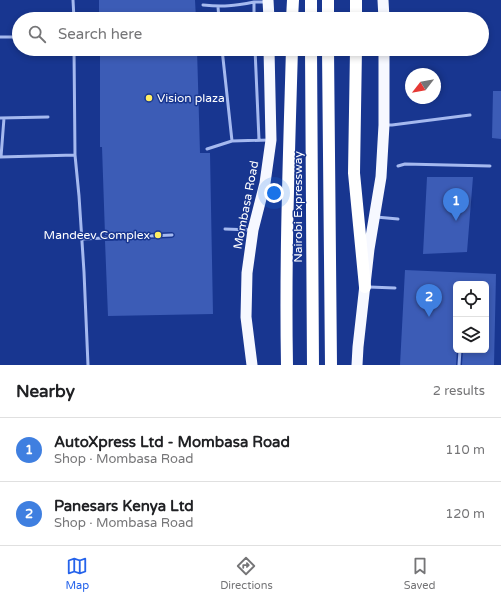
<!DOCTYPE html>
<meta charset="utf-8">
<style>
:root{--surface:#fff;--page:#f6f6f6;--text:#202124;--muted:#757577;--line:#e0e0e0;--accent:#2563eb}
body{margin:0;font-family:"Varela Round",sans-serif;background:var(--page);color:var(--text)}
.controls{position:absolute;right:12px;bottom:12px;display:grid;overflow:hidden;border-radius:6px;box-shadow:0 2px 6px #0003}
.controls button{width:36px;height:36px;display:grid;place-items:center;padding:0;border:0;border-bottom:1px solid var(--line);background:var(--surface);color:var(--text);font:20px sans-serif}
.compass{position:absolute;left:405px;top:68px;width:36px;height:36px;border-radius:50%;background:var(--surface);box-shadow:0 2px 6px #0003;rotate:239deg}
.you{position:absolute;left:274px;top:193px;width:14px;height:14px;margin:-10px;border:3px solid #fff;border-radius:50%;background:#1a73e8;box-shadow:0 0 0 6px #1a73e833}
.badge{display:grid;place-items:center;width:26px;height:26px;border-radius:50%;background:var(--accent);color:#fff;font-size:13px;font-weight:700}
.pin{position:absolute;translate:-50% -33px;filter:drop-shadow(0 1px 2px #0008)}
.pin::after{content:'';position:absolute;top:21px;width:14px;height:12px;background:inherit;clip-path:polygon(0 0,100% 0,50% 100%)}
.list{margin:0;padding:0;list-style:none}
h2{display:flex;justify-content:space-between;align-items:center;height:52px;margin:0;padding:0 16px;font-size:17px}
h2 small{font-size:13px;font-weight:400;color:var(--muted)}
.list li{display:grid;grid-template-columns:26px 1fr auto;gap:12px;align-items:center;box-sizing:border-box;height:64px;padding:0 16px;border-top:1px solid var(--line)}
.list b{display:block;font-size:15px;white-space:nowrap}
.list p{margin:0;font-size:13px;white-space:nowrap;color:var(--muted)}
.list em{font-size:13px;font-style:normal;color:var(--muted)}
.icon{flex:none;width:22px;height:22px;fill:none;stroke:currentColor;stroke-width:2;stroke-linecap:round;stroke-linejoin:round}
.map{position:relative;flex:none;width:501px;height:365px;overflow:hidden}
.search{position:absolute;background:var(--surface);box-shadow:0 2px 6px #0003;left:12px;right:12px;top:12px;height:44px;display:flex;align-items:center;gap:10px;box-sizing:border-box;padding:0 14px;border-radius:22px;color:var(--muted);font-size:15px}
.sheet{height:180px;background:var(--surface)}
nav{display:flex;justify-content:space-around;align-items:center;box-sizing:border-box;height:56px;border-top:1px solid var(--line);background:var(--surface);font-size:11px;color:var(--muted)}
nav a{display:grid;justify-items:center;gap:2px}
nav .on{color:var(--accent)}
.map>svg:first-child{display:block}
.building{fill:#3c5cb6}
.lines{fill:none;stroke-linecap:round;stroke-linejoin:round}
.service{stroke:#a5b9ef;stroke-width:3}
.trunk{stroke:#f6f8ff;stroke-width:11}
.motorway{stroke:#fff;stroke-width:12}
.poi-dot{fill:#ffee63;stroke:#183690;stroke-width:1.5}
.labels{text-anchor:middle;stroke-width:3;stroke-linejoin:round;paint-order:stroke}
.poi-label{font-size:12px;fill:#fff;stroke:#183690;text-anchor:start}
.street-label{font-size:12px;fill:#fff;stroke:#183690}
</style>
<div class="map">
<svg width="501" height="365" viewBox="0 0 501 365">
<rect width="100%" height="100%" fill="#183690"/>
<path class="building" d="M99,0H195L196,19H99Z
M100,49H197L200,153H210L213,314L108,316L105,241L172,238L174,237L175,235L174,233L172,232L105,235L102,147H100Z
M493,91H501V139L492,138Z
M427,177H473L467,252L423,254Z
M405,270L496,274L494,365H462L463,350H486V284H456V350H457L456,365H400Z"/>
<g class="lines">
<path class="service" d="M73,0L74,19
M254,2H266
M203,5C223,7 234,6 254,2V19
M218,7L219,19
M0,37H19
M74,49L75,155L79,196L84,272L88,365
M222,49L232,141
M255,49L259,140
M0,118L48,117
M386,125H392L470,115
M207,149L232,141L269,140
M0,157L75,155
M1,157L4,118
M398,166L405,164L490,166
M376,217L398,219
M225,229L251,230
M82,239L172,235
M369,287L395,288
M459,365L460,350"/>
<path class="trunk" d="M268,0L269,19
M383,0L384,19
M252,365L246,317L247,273L253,230L265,183L271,140L269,49
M357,365L358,347L369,249L381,177L384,125V49"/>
<path class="motorway" d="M328,0V19
M292,19L293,0
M311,19V0
M356,19V0
M311,49L313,365
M328,49L331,365
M356,49L354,173L365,287
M287,365C285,260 289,154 292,49"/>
</g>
<g class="poi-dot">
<circle cx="149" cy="98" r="4"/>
<circle cx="158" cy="235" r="4"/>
</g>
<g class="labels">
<g class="poi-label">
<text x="157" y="102">Vision plaza</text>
<text x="150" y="239" text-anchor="end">Mandeev Complex</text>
</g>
<g class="street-label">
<text transform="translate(246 205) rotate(-79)" y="4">Mombasa Road</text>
<text transform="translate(298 207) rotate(-90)" y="4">Nairobi Expressway</text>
</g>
</g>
</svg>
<div class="controls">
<button><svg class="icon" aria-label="locate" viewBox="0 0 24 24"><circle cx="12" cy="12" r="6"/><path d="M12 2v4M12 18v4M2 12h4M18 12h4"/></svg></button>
<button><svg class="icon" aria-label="layers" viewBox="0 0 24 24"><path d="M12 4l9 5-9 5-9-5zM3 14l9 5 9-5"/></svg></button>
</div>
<svg class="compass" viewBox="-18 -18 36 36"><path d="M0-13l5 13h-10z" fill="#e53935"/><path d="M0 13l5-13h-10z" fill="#757577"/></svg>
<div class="you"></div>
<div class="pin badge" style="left:456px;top:221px;background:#3f7fe0">1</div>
<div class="pin badge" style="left:429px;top:317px;background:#3f7fe0">2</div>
<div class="search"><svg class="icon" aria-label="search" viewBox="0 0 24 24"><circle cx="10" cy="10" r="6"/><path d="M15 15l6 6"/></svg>Search here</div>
</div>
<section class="sheet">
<h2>Nearby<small>2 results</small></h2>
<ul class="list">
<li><span class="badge" style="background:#3f7fe0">1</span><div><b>AutoXpress Ltd - Mombasa Road</b><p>Shop · Mombasa Road</p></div><em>110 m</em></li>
<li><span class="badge" style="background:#3f7fe0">2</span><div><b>Panesars Kenya Ltd</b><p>Shop · Mombasa Road</p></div><em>120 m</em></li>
</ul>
</section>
<nav>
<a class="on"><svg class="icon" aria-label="map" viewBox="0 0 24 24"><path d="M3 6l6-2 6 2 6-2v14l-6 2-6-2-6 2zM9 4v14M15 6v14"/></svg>Map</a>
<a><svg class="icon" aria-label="directions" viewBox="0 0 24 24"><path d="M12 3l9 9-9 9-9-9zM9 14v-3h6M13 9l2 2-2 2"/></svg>Directions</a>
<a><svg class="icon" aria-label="saved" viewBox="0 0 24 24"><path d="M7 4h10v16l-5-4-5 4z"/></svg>Saved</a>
</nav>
